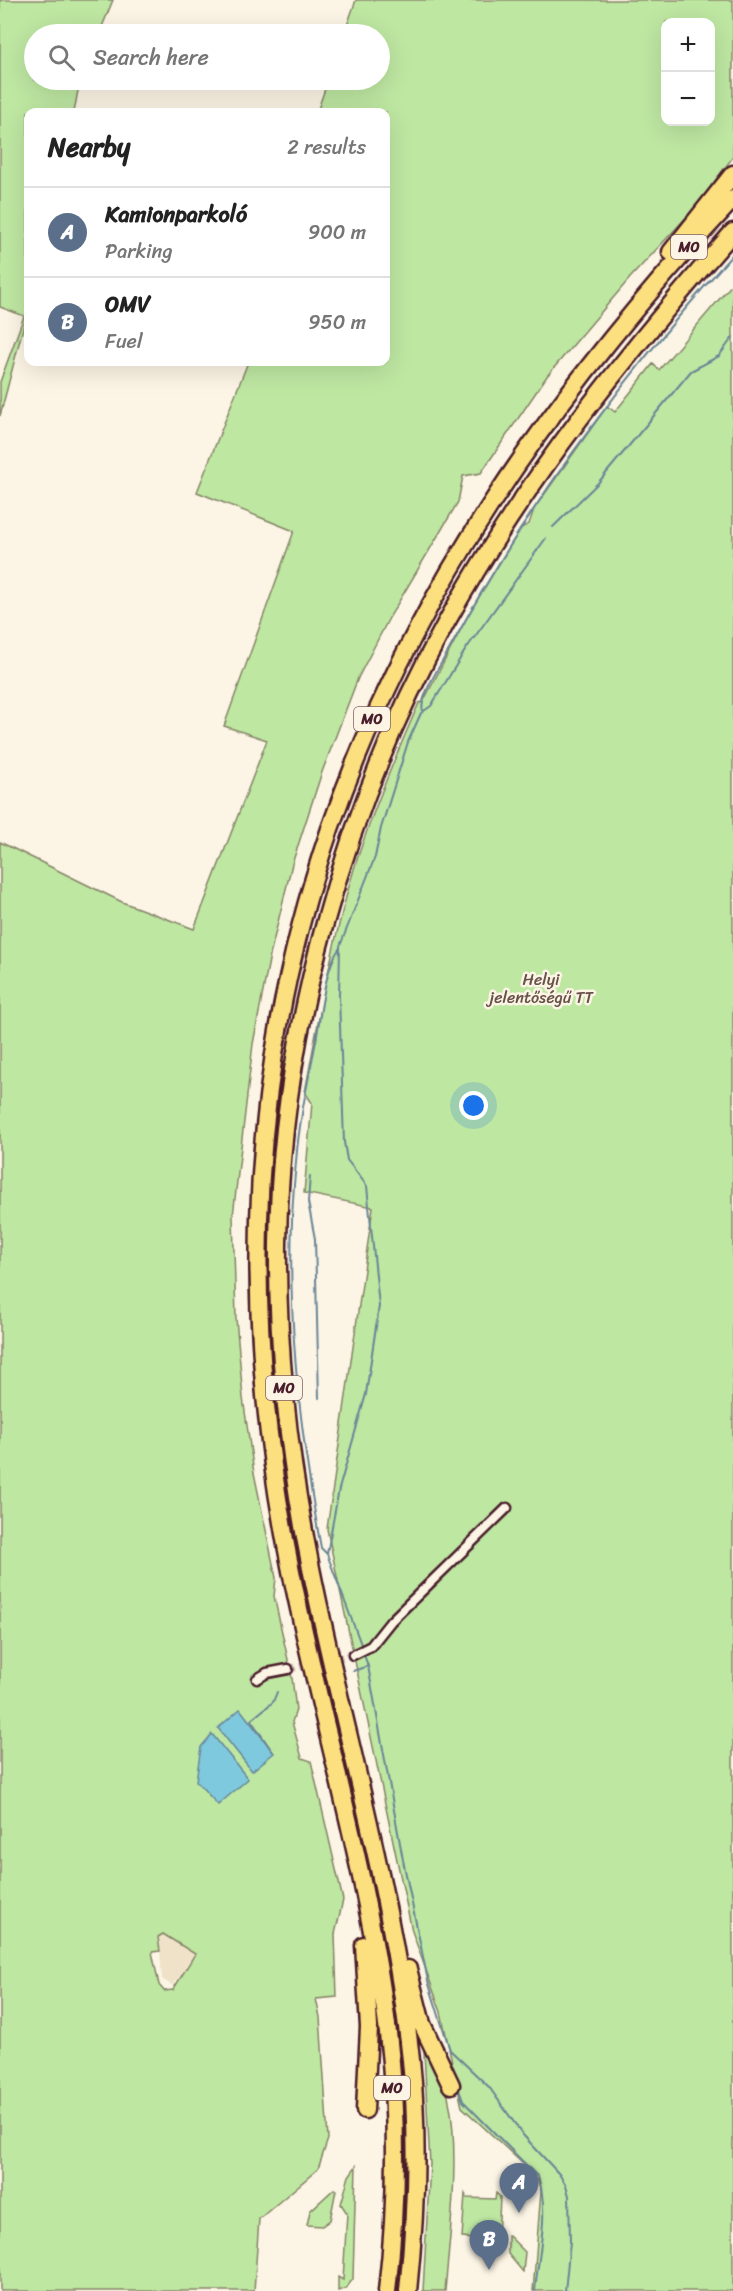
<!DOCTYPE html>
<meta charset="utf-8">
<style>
:root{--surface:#fff;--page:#f6f6f6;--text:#222;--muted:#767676;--line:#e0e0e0;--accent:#4a1f2b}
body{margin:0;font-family:Sriracha,sans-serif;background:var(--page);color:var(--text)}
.controls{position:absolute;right:18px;top:18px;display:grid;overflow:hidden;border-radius:12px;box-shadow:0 6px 24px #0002}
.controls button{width:54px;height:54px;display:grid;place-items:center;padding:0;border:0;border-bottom:2px solid var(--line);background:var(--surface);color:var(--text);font:30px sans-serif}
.you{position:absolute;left:474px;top:1106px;width:21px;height:21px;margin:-15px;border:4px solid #fff;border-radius:50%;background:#1a73e8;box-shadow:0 0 0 9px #1a73e833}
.badge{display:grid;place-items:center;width:39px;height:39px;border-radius:50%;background:var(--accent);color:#fff;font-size:20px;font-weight:700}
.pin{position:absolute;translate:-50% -50px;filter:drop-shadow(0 2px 3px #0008)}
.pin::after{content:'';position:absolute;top:32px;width:21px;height:18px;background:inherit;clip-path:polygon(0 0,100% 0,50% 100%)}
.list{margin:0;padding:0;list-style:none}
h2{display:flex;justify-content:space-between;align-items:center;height:78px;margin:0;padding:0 24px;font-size:26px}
h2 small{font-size:20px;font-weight:400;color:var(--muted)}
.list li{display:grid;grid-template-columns:39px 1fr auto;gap:18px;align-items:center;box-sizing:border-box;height:90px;padding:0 24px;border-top:2px solid var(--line)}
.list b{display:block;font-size:22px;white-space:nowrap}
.list p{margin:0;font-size:20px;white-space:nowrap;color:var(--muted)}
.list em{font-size:20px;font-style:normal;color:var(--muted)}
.icon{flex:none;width:33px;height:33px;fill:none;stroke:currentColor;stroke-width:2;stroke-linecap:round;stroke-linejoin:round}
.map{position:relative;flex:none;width:733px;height:2291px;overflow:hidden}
.search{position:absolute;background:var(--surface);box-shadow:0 6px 24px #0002;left:24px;top:24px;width:366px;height:66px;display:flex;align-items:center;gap:15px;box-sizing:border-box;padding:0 21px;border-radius:33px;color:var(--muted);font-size:22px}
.panel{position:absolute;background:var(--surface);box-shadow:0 6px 24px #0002;left:24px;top:108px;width:366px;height:258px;border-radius:12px}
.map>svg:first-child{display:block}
.built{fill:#efe2c9}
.green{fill:#bee7a2;stroke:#848366;stroke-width:1.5;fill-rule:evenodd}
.water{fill:#7ec9de;stroke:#698596;stroke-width:1.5}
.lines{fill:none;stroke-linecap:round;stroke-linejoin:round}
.stream{stroke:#698596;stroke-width:2}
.street-tunnel{stroke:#d8cac0;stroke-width:8;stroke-dasharray:8 4;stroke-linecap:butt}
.street-casing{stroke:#4a1f2b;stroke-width:13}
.highway-casing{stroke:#4a1f2b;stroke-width:21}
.street{stroke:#fcf5e5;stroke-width:8}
.highway{stroke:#fce080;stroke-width:16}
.labels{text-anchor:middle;stroke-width:5;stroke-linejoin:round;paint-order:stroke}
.shield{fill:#fcf5e5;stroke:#7f5f63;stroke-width:1.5}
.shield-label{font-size:15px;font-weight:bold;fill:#4a1f2b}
.park-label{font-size:16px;fill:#675149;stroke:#fcf5e5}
</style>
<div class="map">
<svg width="733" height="2291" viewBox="0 0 733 2291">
<rect width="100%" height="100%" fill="#fcf5e5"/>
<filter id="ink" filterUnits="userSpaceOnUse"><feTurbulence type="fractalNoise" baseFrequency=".0167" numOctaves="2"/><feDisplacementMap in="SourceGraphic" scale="12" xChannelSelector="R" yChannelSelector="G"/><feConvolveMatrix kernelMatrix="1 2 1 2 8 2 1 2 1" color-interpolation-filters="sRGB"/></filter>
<g filter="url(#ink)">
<path class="built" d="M162,1934L194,1954L173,1986L162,1979L159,1937Z"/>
<path class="green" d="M0,0H113L99,34H34V80H80L74,112H28V309L0,416V382L24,316L0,307Z
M356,0H733V157L693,210L630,278L547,376L481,473L463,476L458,502L389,618L358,678L322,772L292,864L270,955L253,1044L233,1216L236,1318L243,1398L254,1473L276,1578L274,1596L292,1678L296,1710L292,1722L302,1758L311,1761L343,1900L335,1934L337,1997L316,1999L320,2017L328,2139L318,2169L259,2219L254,2291H0V842L122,902L194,929L267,740L224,726L294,531L197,492L248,362H386V112H317L328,80H380V34H344ZM666,22H710V122H666ZM163,1934L195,1954L173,1990L164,1991L159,1985L152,1952L160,1951L158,1937Z
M733,283V2291H533L541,2191L536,2176L462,2107L441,2012L412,1931L327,1529L373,1207L304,1193L312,1103L305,1092C319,1018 332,942 354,869C372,812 395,757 419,703L423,702L471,610L521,528L529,524L534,509L607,406L615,412L653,364L659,370Z
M424,2052C434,2066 446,2083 449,2101C460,2155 450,2235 445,2291H423L430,2164Z
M356,2166L353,2279L346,2288L338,2291V2277L343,2280L347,2213L341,2204L349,2176Z
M334,2189L336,2190L330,2220L322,2226L307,2225L310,2211Z
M496,2193L500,2197L498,2241L462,2238L465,2194L467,2198L495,2199Z
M508,2235L525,2252L523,2272L508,2254Z"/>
<path class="water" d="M240,1709L274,1753L252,1771L218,1728Z
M212,1734L248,1779L218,1805L196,1781L201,1747Z"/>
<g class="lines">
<path class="stream" d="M553,527L598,483L691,371L719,356L733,337
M423,711C418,699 442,662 449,650C526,506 624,376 733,254
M339,949C324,970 321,1014 316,1041C308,1081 299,1121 296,1162C283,1291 298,1421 321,1548L327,1554L362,1647
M310,1176L308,1202L315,1239L319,1398
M327,1554L339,1489L366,1394L379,1306L367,1186L347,1160L344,1142L339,996L340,946L375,857L381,828L408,742L421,713L431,706L466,649L546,538
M368,1666L403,1860L428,1981L441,2022L450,2050L489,2087L523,2135L559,2174L566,2185L569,2196L570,2242L565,2291
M353,1671L368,1666L363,1652
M272,1751L251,1720L273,1702L277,1692
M458,2087L463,2101L538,2177C550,2211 538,2256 535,2291"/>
<path class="street-tunnel" d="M288,1669L353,1655"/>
<defs>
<path id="street" d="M353,1655L371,1646L391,1621L507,1508
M257,1679L267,1673L288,1669"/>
<path id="highway" d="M671,252L733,174
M364,1945L369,2027L365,2110
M408,1969L422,2024L451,2085
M387,2291C397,2205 398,2119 388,2033C369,1877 322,1725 291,1571C180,1020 359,599 733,199
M408,2291C416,2214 419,2137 411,2060C393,1891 343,1729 310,1563C289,1458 277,1352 278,1245C280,1034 345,806 446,623C525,480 626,354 733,232"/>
</defs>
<use href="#street" class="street-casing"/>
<use href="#highway" class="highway-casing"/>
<use href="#street" class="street"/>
<use href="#highway" class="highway"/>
</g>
</g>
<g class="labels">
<g class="shield">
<rect x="671" y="235" width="36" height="24" rx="4.5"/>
<rect x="354" y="707" width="36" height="24" rx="4.5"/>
<rect x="266" y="1376" width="36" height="24" rx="4.5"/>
<rect x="374" y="2076" width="36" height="24" rx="4.5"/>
</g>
<g class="shield-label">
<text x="689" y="252">M0</text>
<text x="372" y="724">M0</text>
<text x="284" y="1393">M0</text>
<text x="392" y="2093">M0</text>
</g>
<g class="park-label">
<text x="541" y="985">Helyi<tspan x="541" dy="18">jelentőségű TT</tspan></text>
</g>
</g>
</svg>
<div class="controls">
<button>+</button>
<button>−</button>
</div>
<div class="you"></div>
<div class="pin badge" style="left:519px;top:2213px;background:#5c6f8a">A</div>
<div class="pin badge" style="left:489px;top:2270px;background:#5c6f8a">B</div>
<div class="search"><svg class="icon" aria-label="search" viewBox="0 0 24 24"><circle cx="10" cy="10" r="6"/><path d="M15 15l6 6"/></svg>Search here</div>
<section class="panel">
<h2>Nearby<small>2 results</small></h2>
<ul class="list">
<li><span class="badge" style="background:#5c6f8a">A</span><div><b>Kamionparkoló</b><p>Parking</p></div><em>900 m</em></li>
<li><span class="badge" style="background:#5c6f8a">B</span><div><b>OMV</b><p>Fuel</p></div><em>950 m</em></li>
</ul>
</section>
</div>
